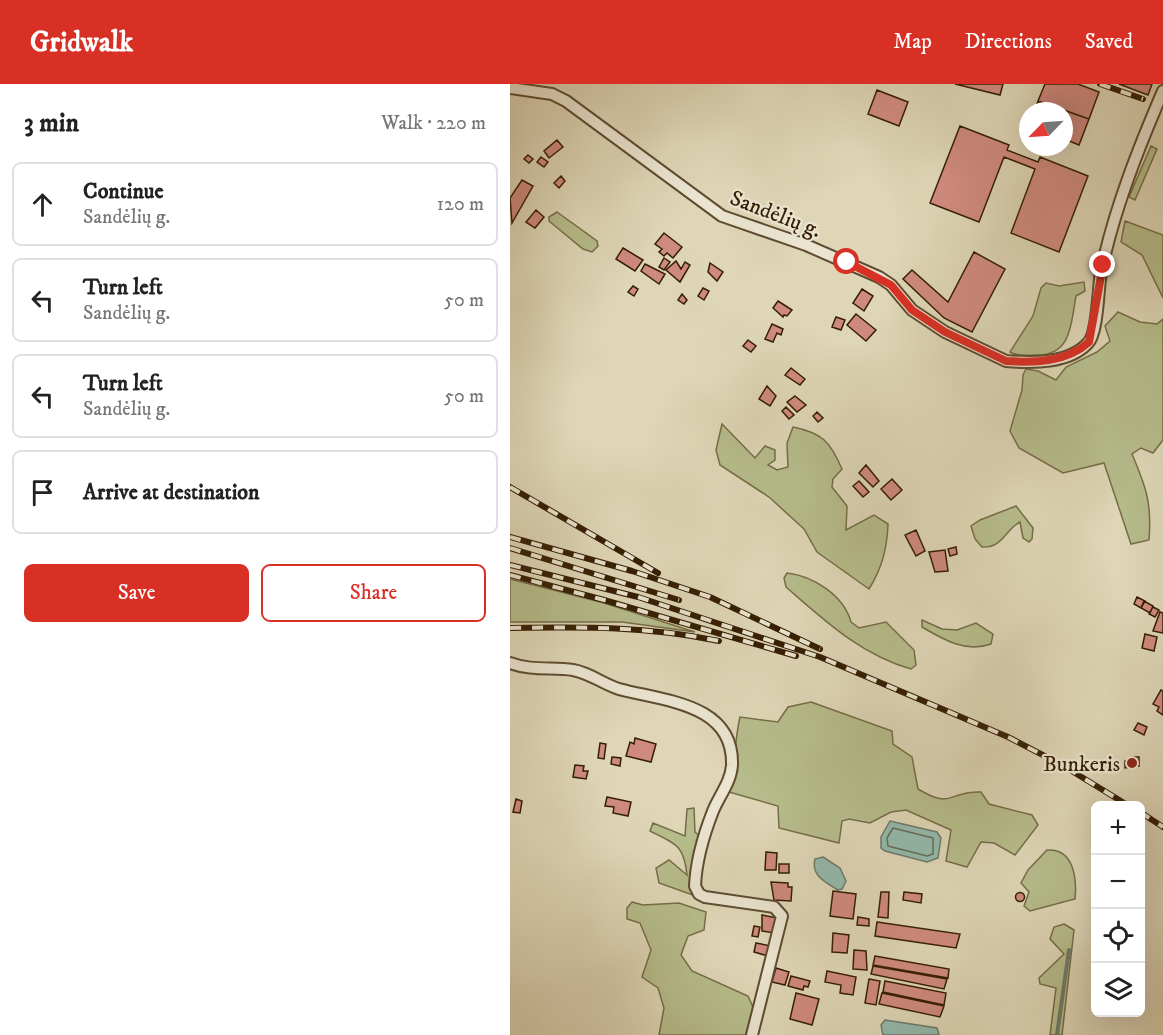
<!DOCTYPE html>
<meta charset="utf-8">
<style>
:root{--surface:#fff;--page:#f2f2f2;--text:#222;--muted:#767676;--line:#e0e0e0;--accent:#d93025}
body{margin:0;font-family:"IM FELL DW Pica",serif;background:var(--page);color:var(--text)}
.controls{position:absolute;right:18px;bottom:18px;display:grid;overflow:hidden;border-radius:9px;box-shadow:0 6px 24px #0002}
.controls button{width:54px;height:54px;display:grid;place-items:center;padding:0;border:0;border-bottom:2px solid var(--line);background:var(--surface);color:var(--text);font:30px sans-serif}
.compass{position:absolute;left:509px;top:18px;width:54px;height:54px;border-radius:50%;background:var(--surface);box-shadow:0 6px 24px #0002;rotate:245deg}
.stop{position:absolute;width:18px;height:18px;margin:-14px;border:4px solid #d93025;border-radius:50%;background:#fff}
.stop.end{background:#d93025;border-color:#fff;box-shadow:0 2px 6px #0008}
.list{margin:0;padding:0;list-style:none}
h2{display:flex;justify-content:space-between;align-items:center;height:78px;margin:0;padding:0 24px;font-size:26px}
h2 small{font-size:20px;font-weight:400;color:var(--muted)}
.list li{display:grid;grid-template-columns:39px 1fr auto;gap:18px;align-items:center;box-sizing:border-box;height:84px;margin:0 12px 12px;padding:0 12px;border:2px solid var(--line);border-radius:9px}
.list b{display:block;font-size:22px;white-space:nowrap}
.list p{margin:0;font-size:20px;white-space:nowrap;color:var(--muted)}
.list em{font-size:20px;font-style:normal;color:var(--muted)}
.actions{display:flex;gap:12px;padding:18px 24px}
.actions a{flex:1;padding:14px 0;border:2px solid var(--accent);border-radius:9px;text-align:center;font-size:21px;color:var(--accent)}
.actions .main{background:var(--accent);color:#fff}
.icon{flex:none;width:33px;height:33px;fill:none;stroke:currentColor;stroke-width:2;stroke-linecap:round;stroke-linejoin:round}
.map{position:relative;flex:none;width:653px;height:951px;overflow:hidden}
header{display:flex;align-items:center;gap:36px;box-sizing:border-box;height:84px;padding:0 30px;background:var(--accent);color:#fff}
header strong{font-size:28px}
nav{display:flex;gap:33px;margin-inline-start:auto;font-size:21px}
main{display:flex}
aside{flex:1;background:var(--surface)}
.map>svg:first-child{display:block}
.green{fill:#b6bc8b;stroke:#766d47;stroke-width:1.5}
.water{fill:#93b9ad;stroke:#6d7b69;stroke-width:1.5}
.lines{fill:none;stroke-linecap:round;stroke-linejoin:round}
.shore{stroke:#646c58;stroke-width:1.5}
.stream{stroke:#6d7b69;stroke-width:4}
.building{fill:#cf8a7f;stroke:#351e03;stroke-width:1.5}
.minor-casing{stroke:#5f4c30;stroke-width:14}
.minor{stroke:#eae4d0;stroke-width:10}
.rail-casing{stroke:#351e03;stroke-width:6}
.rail{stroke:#eae4d0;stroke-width:4;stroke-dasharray:11;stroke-linecap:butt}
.route{stroke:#d93025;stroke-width:8}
.poi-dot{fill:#8f2418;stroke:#eae4d0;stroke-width:2}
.labels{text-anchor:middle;stroke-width:4.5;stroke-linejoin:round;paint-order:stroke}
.street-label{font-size:22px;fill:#351e03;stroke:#eae4d0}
.poi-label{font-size:22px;fill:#351e03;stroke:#eae4d0;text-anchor:end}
</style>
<header>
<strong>Gridwalk</strong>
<nav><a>Map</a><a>Directions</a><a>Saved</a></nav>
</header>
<main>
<aside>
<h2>3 min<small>Walk · 220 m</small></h2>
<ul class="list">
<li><svg class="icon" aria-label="ahead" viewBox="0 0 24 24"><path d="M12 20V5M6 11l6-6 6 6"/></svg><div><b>Continue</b><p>Sandėlių g.</p></div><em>120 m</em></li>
<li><svg class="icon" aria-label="left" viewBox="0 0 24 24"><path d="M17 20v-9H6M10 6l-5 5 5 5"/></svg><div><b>Turn left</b><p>Sandėlių g.</p></div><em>50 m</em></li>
<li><svg class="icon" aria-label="left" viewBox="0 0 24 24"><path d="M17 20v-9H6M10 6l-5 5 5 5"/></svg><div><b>Turn left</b><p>Sandėlių g.</p></div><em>50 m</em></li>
<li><svg class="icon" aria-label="arrive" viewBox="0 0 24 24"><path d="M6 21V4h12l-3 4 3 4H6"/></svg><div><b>Arrive at destination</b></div></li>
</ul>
<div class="actions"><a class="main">Save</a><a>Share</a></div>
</aside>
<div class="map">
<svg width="653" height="951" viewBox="0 0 653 951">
<rect width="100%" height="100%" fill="#ded6b7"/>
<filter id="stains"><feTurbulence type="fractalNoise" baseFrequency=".00333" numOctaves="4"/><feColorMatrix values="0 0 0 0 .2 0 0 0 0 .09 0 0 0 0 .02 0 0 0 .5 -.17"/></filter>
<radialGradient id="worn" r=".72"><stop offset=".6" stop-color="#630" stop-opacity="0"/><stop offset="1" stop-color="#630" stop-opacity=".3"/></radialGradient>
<path class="green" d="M641,62L647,65L625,116L619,113Z
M47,128L87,157L88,162L82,168L73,165L39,137V133Z
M615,137L653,151V214L632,171L611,158Z
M574,198L575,207L566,212C561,239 562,271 527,271C518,271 508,273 500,268L523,232L531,204L536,199L549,202Z
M608,228L630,238L647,240L653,235V356L643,369L631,364L622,370C636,403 642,419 639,456L621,460L594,379L553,389L509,364L500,347L512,306L513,291L516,285L528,287L546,296L556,283L587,268L600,257L595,242Z
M212,340L245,374L255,362L265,366V376L258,381L267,386L278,383L277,359L283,343C312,349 320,357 332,385L323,395L322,403L337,422L336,446L364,431L378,440C377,465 372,484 359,505L307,468L294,445L259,413L210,381L206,366Z
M506,422L523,444L522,455L519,458L513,454L510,438C495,446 493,464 472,463L465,455L461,442L470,436Z
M277,489C304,492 334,512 341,538L349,544L376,538L404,566L406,581L401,585C351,571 314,536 276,503L274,494Z
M0,495L94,519L185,548L112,538H0Z
M412,536L432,545L447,546L466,539L483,550L481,560C456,569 434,556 412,543Z
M301,618L382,647L383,660L402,673L408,705C443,726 437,707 471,708L479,720L522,731L528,741L505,771L484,759L471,758L457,783L436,777L441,746L396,726L381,728L360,739L339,735L332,737L329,759L269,744L268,722L219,708C225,683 224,659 230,633L268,638L278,623Z
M184,724L185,748L197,759L189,804L194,815L149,799L146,784L159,776L177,791C174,761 166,760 140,747L143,739L175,752L177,725Z
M537,766C564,764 567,795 565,815L520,827L514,822L519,808L511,799L518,786Z
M122,818L133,821L169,819L196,828L194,846L178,852L171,871L182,887L238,912L243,923L236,951H149L154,924L148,904L132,893L141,866L130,839L117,835V824Z
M554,840L564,846L552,951H540L546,904L530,900L529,894L554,870L540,855L544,843Z"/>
<path class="water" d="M380,737L427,748L431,754L428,774L417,778L375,767L371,764V753Z
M313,773L330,784L336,797L332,805L328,806C315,798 301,792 305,775Z
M375,936L427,944L429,951H373L371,941Z"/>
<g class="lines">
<path class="shore" d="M383,744L423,754V770L417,772L378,762L377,754Z"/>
<path class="stream" d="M547,951L559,866"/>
</g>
<path class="building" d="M445,0H493L490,11Z
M535,0H568L589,8L579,35L528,17Z
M609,0H642L638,11Z
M367,6L398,18L389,42L358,30Z
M528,17L579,35L569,61L554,55V27H525Z
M450,42L499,61L497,66L528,78L530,73L578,92L549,168L501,149L525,85L494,73L469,138L420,119Z
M47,56L53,63L39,74L34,67Z
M18,71L23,75L19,79L14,75Z
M31,73L38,78L34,83L27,78Z
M51,92L55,97L49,104L44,99Z
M12,96L23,102L2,139L0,114Z
M26,126L34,133L25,144L16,138Z
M154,149L172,163L163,174L157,169L154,172L149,168L152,165L145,160Z
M113,164L133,176L125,187L106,175Z
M464,168L495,185L462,248L434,234L393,195L402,186L438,218Z
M154,174L160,178L154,186L149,183Z
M166,177L171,185L175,178L180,181L170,198L156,186Z
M200,179L213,188L207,197L198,188Z
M135,180L155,190L149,200L131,187Z
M123,202L128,205L124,212L118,208Z
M193,204L199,207L194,216L188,212Z
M352,205L363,212L354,227L343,219Z
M172,210L177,216L174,220L168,216Z
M268,217L282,226L277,232L274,231L273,233L263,224Z
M346,230L366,246L356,257L337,241Z
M326,233L335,236L331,246L322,243Z
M262,240L273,245L271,251L267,249L263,258L255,255Z
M238,256L246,262L241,268L233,262Z
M281,284L295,295L290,301L275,291Z
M257,302L266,312L260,322L249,315Z
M285,312L296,321L287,328L277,318Z
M276,323L284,331L279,335L272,327Z
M307,328L313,334L308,338L303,332Z
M356,381L369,397L363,403L349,389Z
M382,395L392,406L381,416L371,405Z
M349,397L359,408L353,413L343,402Z
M406,446L415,467L406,472L395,451Z
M446,463L447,470L440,472L438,465Z
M435,466L438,487L425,488L419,468Z
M627,513L635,517L631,524L624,520Z
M634,517L643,522L640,529L631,524Z
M643,523L649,526L645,533L639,530Z
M650,528L653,529V549L643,547Z
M635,550L647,553L644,567L632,564Z
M651,606L653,607V631L647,627L649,623L643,620Z
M628,639L637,643L634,651L624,646Z
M125,654L146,660L141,678L116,672L120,658L124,660Z
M90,659L96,660L94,675L88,674Z
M102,673L111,674L110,682L101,680Z
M624,673H629V682L615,684V677Z
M65,681L74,682L73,687H78L76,695L63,693Z
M97,713L121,718L118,732L103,729L104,723L95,722Z
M6,715L12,717L10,729L3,728Z
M256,768L267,769L266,786H255Z
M269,780H279V789H269Z
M261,798L278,799V803H282L281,817L264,816Z
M323,807L346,810L343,835L320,832Z
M371,808H379L378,834L368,833Z
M394,808L412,810L411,819L393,816Z
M505.5 813a4.5 4.5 0 1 1 9 0a4.5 4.5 0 1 1-9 0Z
M252,831L267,834L264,849L252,847Z
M348,833L359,835V842L347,841Z
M367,838L450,850L446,864L365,852Z
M244,842L250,843L248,853L242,852Z
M323,849L339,851L337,869L322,868Z
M246,859L261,862L258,872L244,868Z
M344,866L356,867L357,886L343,885Z
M365,872L439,885L438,894L363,881Z
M363,882L437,895L434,905L361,890Z
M266,884L279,888L275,901L262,898Z
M317,887L346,893L343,911L330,909L331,901L315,898Z
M281,892L300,897L298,903L294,902L293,906L278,902Z
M359,895L370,897L366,921L355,919Z
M375,897L436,909L434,921L373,908Z
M286,909L309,915L302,941L280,935Z
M372,909L434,922L430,933L369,920Z"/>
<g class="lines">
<defs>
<path id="minor" d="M0,4L42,10L56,17L212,132L296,161L369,193L381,201L402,226L435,248L496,277C522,279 559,280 578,259C588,249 588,204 591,188C604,126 628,65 653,7
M0,579C21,587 42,583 63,586C80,589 93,600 109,605C153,617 224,619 222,681C221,698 209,712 203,727C194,750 186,778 185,802L189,810L195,813L264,823L272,832L242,951"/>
</defs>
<use href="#minor" class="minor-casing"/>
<use href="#minor" class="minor"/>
<defs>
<path id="rail" d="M590,0L633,15
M0,403L148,489
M0,453L122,487L200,513L310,565
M0,464L169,516
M0,481L128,513L310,573L498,653L552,681L619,722
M0,491L94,516L286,572
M0,544C75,543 135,542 209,557
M630,728L653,743"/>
</defs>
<use href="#rail" class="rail-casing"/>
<use href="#rail" class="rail"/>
</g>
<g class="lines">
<path class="route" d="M337,178L381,201L402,226L435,248L496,277C525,279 557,278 579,258L593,181"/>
</g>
<circle class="poi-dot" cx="622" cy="679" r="6"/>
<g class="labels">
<g class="street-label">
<text transform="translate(266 129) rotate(21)" y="8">Sandėlių g.</text>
</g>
<g class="poi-label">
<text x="610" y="687">Bunkeris</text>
</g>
</g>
<rect width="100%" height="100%" filter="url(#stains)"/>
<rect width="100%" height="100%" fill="url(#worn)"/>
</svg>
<div class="controls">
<button>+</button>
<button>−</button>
<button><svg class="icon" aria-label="locate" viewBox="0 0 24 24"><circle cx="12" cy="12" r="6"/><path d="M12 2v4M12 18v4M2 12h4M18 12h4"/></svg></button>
<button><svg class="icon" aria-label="layers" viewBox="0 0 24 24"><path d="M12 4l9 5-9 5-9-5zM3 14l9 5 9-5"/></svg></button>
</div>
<svg class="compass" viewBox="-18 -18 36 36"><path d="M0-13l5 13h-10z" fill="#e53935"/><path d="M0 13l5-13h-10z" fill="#767676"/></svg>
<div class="stop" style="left:337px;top:178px"></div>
<div class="stop end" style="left:593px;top:181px"></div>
</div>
</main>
